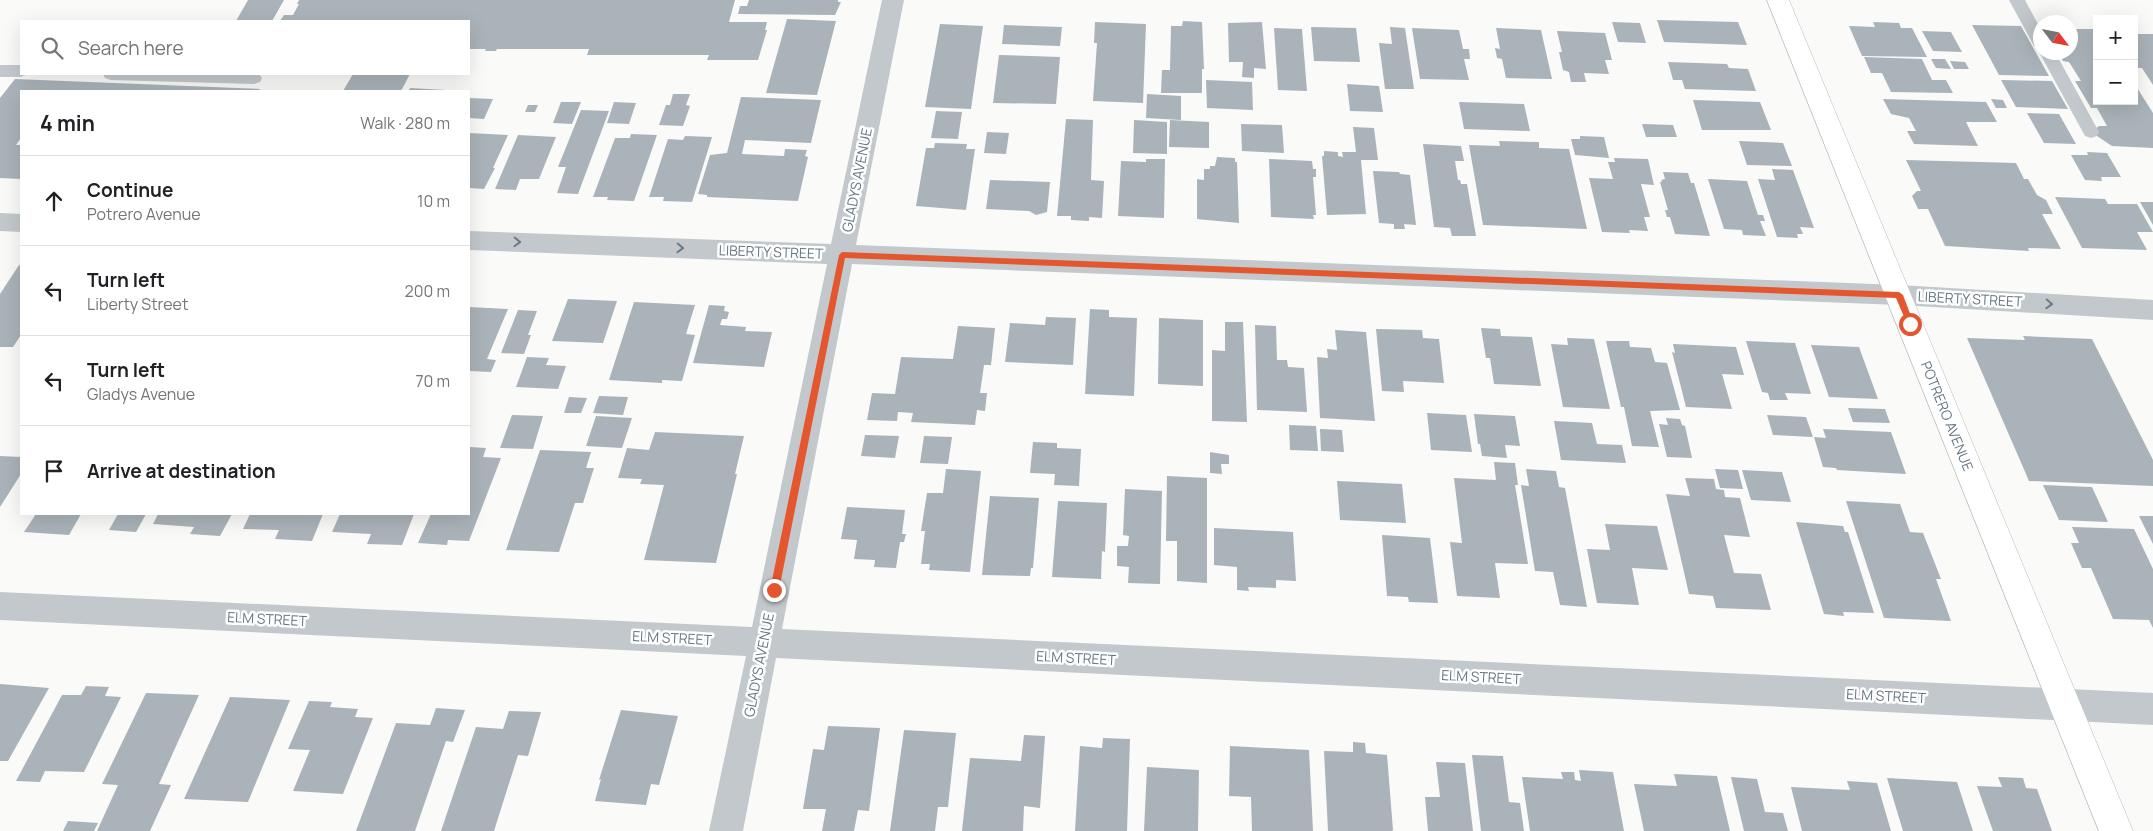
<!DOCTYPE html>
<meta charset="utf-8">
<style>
:root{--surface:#fff;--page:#f2f2f2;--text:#202124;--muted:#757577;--line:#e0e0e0}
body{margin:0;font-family:Manrope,sans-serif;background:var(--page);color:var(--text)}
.controls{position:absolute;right:15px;top:15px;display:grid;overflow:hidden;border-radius:0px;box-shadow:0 5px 20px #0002}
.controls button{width:45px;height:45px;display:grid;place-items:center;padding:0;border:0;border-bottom:1px solid var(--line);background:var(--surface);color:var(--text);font:25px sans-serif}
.compass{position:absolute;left:2033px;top:15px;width:45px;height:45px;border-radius:50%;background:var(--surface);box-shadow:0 5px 20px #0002;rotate:122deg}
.stop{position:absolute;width:15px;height:15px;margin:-11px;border:4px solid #e4572e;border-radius:50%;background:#fff}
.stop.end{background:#e4572e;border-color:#fff;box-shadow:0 1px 5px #0008}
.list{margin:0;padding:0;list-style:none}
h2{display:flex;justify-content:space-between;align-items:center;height:65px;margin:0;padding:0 20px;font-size:21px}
h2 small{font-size:16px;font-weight:400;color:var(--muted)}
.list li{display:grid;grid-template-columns:32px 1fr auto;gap:15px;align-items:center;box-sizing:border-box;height:90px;padding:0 20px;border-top:1px solid var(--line)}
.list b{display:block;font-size:19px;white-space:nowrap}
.list p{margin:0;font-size:16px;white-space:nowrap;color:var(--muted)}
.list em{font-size:16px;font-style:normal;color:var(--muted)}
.icon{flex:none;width:28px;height:28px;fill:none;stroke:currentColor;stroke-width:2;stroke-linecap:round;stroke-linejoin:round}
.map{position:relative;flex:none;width:2153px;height:831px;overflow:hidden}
.search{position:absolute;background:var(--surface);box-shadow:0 5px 20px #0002;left:20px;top:20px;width:450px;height:55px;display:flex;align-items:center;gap:12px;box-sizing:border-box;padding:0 18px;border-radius:0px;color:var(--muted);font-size:19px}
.panel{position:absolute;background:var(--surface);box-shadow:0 5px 20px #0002;left:20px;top:90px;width:450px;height:425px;border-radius:0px}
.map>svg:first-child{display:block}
.building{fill:#aab3b9}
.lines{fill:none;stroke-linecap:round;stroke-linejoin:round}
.secondary-casing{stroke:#b3babf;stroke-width:1}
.lane{fill:#c3c8cc;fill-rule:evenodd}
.street{fill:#c3c8cc;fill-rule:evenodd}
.secondary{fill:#fff;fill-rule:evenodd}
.oneway{stroke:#6a7a87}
.route{fill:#e4572e}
.labels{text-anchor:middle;stroke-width:5;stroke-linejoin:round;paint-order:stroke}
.street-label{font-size:14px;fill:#657683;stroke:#fff}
</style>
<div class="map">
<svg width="2153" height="831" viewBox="0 0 2153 831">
<rect width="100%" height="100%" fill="#fafaf8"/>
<path class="building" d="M248,0H284L272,21H236Z
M299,0H735L729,22H767L765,30H767L758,60H707L709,55H587L589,49H497L496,51H485L486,49H469V21H280L284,15H293L299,4H297Z
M749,0H838V2H841L835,15L738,14L740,6H747Z
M787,19L836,21L817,95L766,93Z
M1657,20L1738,22L1747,45L1664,42Z
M1183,21L1202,22L1204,69H1202V93H1161L1162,70H1170L1171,26H1182Z
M1095,22L1146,24L1143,103L1093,101L1097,43H1094Z
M1262,22L1266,69L1254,68V78L1242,77L1243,62H1229L1228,23Z
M1612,22L1640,23L1646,43L1618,42Z
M1873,22L1899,23L1901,28H1912L1927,57L1862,56L1849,26L1875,27Z
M940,24L983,26L971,109L925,107Z
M1004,25L1062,27L1060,46L1002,44Z
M1972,25L2021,26L2049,76L1999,75Z
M1311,27L1356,28L1360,62L1314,61Z
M1390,27L1405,28L1414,89H1385L1379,43L1392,44Z
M1274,28L1302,29L1307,91L1278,90Z
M1412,28L1459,30L1463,49H1469L1470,59H1464L1469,80L1420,79Z
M1496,28L1541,30L1552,79L1506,78L1502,59L1497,58L1495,48L1500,49Z
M2070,29H2096L2097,31V101H2134V83L2153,113V148L2112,146L2091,132L2099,126H2107L2097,108H2091L2075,81H2081L2069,62L2063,61L2058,52H2070Z
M1557,31L1605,33L1612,60H1605L1609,74L1584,73L1586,82H1571L1569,72L1563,70L1559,52H1562Z
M1922,31L1951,32L1962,52L1933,51Z
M2134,34H2153V85L2142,68H2134Z
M999,55L1060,57L1056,104L993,103Z
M1864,57L1922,59L1932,80H1946L1953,93L1891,92L1882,73H1871Z
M1931,59H1945L1951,69L1936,68Z
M1950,61L1965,62L1969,69H1954Z
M1668,62L1727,64L1729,68L1748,69L1756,91L1685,89L1682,80H1673Z
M353,74H410L401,91H343Z
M15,79L260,89L259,91H21V138L16,145H21V179L0,178V98Z
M1206,80L1252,82L1253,110L1207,108Z
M2001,80L2052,81L2068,109L2016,107Z
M1347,84L1379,86L1383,112L1350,111Z
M410,88L446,90V91H409Z
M673,94H690L686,105L690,106L683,126L659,125L666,105H670Z
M1147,94L1181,96V120L1146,118Z
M741,97L821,100L811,143L745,140L742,154L784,156L785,149L807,150L805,156L808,157L798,201L707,197V195L698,194L710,155L727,153Z
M469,98L493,99L484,119L469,118Z
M1883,99L1986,102L1997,122H1966L1978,146L1914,144L1907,131H1916L1909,118L1891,114Z
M1991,99L2003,100L2007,108H1996Z
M1693,100L1760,102L1771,130H1702Z
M561,102H581L572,124L553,123Z
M614,102L636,103L629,124L607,123Z
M1459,102L1524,104L1530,131L1464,129Z
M528,105H538L535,112H525Z
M581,110L609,111L578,194L557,193L566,167H558Z
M936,111L962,112L958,139L931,138Z
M2027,113L2059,114L2076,144L2044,143Z
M1066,119L1093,120L1091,180L1104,181L1102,218L1089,217V221L1071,220V216H1057Z
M1134,120L1167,122V154L1133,153Z
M1170,120L1209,122V148L1169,147Z
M1241,124L1282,125L1284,153L1242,151Z
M1642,124L1673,125L1677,137H1646Z
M1353,127L1374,128L1378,160H1361L1366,214L1327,215L1322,156H1324V151L1338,152V156L1343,157L1342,152H1356Z
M987,132L1009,133L1006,154L984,153Z
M469,133L508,135L493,168H495L484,189L469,188Z
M631,134L657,135L634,201L607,200L608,197H593L615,138H630Z
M518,135L556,137L539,179H520L516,190L495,189Z
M685,136L712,137L692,202L663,201L664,197H649L668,139L683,140Z
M1580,136L1604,137L1609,158L1575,155L1571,139H1580Z
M1499,141L1539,142V148L1569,149L1587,229L1483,225L1469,145L1500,146Z
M1739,141L1783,143L1792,166L1747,165Z
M935,143L967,144L966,149H975L966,210L916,206L926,148H934Z
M1423,144L1461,146L1464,161H1455L1458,180H1460L1461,184H1467L1476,236H1452L1450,228L1434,227Z
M2087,152L2107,153L2121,177H2101L2102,181L2085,180L2071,155H2088Z
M1217,157L1235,158V162H1237L1239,223L1197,219V179L1204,180V169H1210V166H1215Z
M1614,158L1648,159L1654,185L1641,184L1650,217H1644L1648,231L1629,230L1630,233L1602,232L1589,178L1613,179L1608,162H1615Z
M1146,159H1165L1164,218L1118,216L1121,161L1146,162Z
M1269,159L1312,161L1313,169H1316V177H1313L1316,215H1313L1314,219L1271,217Z
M1906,160L2016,163L2024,179H2028L2037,195L2046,200L2053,214H2042L2061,249L2028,248L2029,251L1945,246L1928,209H1918L1912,196L1917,191H1921Z
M1772,169L1793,170L1814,228L1800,227L1803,234H1797L1798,238L1777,237L1758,179L1775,180Z
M1373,171L1399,172L1400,174L1410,175L1416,225L1404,224L1405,229H1394V224L1379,223Z
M1663,172L1688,173L1691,183H1694L1710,236L1675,234L1670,217H1667L1665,210H1668L1660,182H1662L1661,180L1665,179Z
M1708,179L1747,181L1758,215H1763L1765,221H1760L1766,236L1743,235L1742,230L1724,229Z
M990,180L1050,182L1047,212L1036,215L1029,211L986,209Z
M2055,197L2105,199L2108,204H2137L2153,232H2137L2147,250L2082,248Z
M2140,202H2153V225Z
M19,265L21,266V335L13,347H0V294Z
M568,299L617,301L603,343L552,341Z
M634,302L695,305L686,334L695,335L682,381L662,380V383L609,380Z
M709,305L725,306L724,311L729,312L727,319H722L720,325L746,327L745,331L772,332L764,367L693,363Z
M469,307L508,309L487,359L496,360L491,372L469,371Z
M1090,309L1109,310V317L1137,318L1134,396L1085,394Z
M518,310L537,311L528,335H531L524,354L501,353Z
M1046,317L1076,318L1073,365L1005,362L1010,323L1045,325Z
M1159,318L1203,320V386L1158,384Z
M1225,322H1243L1247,422L1212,421V350L1225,351Z
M1255,325L1276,326L1277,360H1287L1288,367L1304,368L1307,412L1257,410Z
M958,326L995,328L991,365H984L980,393H987L985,411L977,410L975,425L911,422L913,413L898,412L897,421L867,420L872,393L895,394L901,357L953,359Z
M1481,328L1500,329L1501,336L1532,337L1541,386L1494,384L1490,358H1486Z
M1376,329L1422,330L1423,338L1439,339L1444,383L1403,381L1404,392L1382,391Z
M1335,330L1366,332L1375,421L1320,418L1317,357L1328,358L1327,349L1337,350Z
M2023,336L2092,339L2153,460V486L2029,481L1967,338L2025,340Z
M1567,338L1594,339L1610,409L1563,407L1551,344L1568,345Z
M1606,341H1629L1630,347L1651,348L1655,362L1667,363L1680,410L1650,411L1659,447L1632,446L1624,407H1621Z
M1746,341L1795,343L1811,394L1785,393L1788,400H1770L1768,393L1762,392Z
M1673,344L1736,347L1744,375L1722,374L1732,409L1686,407L1672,352L1675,353Z
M1811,345L1859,347L1878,399L1829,397Z
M527,357L549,358L546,365L566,366L558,389L516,387Z
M599,396L628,397L623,415L593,413Z
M569,397L587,398L581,413H564Z
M1848,408L1885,409L1890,423L1853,422Z
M1427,413L1466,415L1472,452L1431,450Z
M1474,414L1515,416L1520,446L1505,445L1507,458L1482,456L1480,444H1478Z
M512,415L543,416L533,449L500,448Z
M1767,415L1806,417L1813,437L1773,435Z
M596,416L632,418L622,448L586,446Z
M1666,418L1680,419L1682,425L1685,426L1692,458L1667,457L1659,424L1668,425Z
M1554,421L1592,423L1597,444L1622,445L1626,463L1561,460Z
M1289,425L1316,426L1318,451L1290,450Z
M1320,429L1342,430L1344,452L1321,451Z
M1823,429L1891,432L1906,474L1837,470L1836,468L1823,467L1814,437L1826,438Z
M655,432L744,436L735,474H737L716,563L644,560L664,485L640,484L642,479L618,478L627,448L649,450Z
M865,435L899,436L895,458L861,456Z
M924,436L952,437L948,464L920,463Z
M1033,442L1057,443V448L1081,449L1079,486L1054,485L1055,474L1030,473Z
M469,447L486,448L483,457L501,458L469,541L448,540L447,545L418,543L431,514H469Z
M540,450L591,452L586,468H594L583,503H575L559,552L506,550Z
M1210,452L1229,455V464H1221L1222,474L1210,473Z
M0,456L21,457V474L0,507Z
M1494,462L1515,463L1518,485H1515L1528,564L1495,563L1500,598L1457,596L1450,542L1462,543L1454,478L1496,480Z
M946,469L981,471L970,572L929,570L930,564H921L925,531H921L927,493H943Z
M1526,469L1556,471L1559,487L1565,488L1587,607L1560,605L1553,572L1535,571L1521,485L1529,486Z
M1715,469L1738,470L1743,489L1720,488Z
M1742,470L1782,472L1791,502L1751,500Z
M1167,476L1207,478V583L1177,581V541H1166Z
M1685,478L1714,479L1716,489L1724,490L1725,497L1740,498L1750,537L1724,535L1734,573L1761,574L1771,610L1716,608L1713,596L1689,594L1666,494L1690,496Z
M1337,481L1402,484L1406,523L1340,520Z
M2043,485L2092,487L2108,522L2059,520Z
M1125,489L1162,491L1160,584L1128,583L1129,567L1117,566V546H1128L1129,536L1123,535Z
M990,496L1039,498L1033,568H1031L1030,576L982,575Z
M1058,501L1107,503L1105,552L1102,551L1101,579L1052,577Z
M1846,501L1900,504L1910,532L1923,533L1941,579H1936L1951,621L1884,618Z
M847,507L905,510L902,534H906L904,542H900L896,568L874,567L875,560L854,559L857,540L841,539Z
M36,514H81L69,535L24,532Z
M118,514H146L136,532L109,530Z
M158,514H232L220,536L190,534L194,527L153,524Z
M250,514H323L312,541L275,539L279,530L243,529Z
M340,514H414L402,545L367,544L371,534L332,532Z
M2139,516H2153V544Z
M1796,522L1843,526L1845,532H1848L1874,613L1843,612L1844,616L1824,614Z
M1605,524L1657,526L1668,570L1632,568L1639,605L1597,603L1587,549L1610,550Z
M2072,527L2134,529L2153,569V628L2149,620L2113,619L2091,568H2082L2071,543H2079Z
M1214,528L1293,532L1296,581L1276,580V588L1248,587L1249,591L1237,590V567L1214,565Z
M1382,535L1430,538L1438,603L1409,602L1408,597L1387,596Z
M0,684L49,688L8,761H0Z
M86,686L109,687L105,696L121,697L84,772L45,771L40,782L16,781L62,695H81Z
M146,693L199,695L159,784L171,785L150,831H97L118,785L102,784Z
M230,697L290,700L248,802L184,799Z
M309,701L332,702L330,707L358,709L355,717L373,718L343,794L293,791L310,750L288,749Z
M436,708L465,710L453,742L446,741L415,831H356L396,723L430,725Z
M621,710L678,716L659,785L651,784L646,805L595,801L601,779L599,780Z
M509,711L541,712L528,756L518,755L494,831H441L476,727L503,729Z
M828,726L880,728L869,811L858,810L854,831H822L826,809H803L813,749L824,750Z
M904,730L956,733L948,807H938L935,831H890Z
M1024,735L1045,736L1040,808L1024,806L1023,831H962L970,758L1021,761Z
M1103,738L1130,739L1127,831H1075L1080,746L1102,748Z
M1353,742L1365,743L1366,753L1387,755L1393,830L1392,831H1328L1324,751L1353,752Z
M1230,746L1309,750L1313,831H1252L1251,797L1229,796Z
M1472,755L1503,756L1509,802L1520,803L1524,831H1481Z
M1436,762L1465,763L1473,831H1428L1425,797H1440Z
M1147,767L1199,770L1198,831H1144Z
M1579,770L1613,772L1624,831H1530L1522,777L1563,779L1561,772H1574L1575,780L1581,781Z
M1674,774L1717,776L1730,831H1644L1634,784L1677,786Z
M1731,777L1757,779L1765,812L1783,813L1788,831H1744Z
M1998,777L2023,778L2026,788L2037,789L2052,831H1993L1977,786L2002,787Z
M1887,778L1957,782L1973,831H1903Z
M1847,781L1877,783L1891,831H1802L1791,787L1850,790Z
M68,821L98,823L94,831H63Z"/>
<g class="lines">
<defs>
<path id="secondary" d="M1767,0H1789L2133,831H2099Z"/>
</defs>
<use href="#secondary" class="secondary-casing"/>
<path class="lane" d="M2009,0H2025L2040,28V47L2034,46Z
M2040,49V52H2055L2099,132L2097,136L2091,138L2085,136L2039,52Z
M0,65H21V74H28L21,77H0Z
M103,74H259L262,78L260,82L254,84L111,80L105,78Z"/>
<path class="street" d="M882,0H904L856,245L1899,285L2153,300V320L1899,305L852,264L782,629L2153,693V725L776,658L743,831H709L746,656L0,620V592L752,627L827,264L469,250V231L831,244Z
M0,213L21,214V232L0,231Z"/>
<use href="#secondary" class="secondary"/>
</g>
<defs><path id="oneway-chevron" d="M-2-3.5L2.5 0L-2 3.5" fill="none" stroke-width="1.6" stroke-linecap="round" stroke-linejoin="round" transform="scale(1.25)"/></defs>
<g class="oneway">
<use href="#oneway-chevron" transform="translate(517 242) rotate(2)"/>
<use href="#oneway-chevron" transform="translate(680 248) rotate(2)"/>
<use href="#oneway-chevron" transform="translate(2049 304) rotate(3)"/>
</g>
<path class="route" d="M842,252L1899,292L1903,295L1914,324L1910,327L1908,326L1896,298L845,258L779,590L774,594L770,590L839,255Z"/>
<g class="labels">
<g class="street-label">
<text transform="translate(857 180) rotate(-79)" y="5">GLADYS AVENUE</text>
<text transform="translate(771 252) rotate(2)" y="5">LIBERTY STREET</text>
<text transform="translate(1970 299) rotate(3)" y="5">LIBERTY STREET</text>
<text transform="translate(1947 416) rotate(68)" y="5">POTRERO AVENUE</text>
<text transform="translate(267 619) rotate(3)" y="5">ELM STREET</text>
<text transform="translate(672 638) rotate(3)" y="5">ELM STREET</text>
<text transform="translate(1076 658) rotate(3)" y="5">ELM STREET</text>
<text transform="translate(759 665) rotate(-79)" y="5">GLADYS AVENUE</text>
<text transform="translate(1481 677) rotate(3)" y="5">ELM STREET</text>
<text transform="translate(1886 696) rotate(3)" y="5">ELM STREET</text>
</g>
</g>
</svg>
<div class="controls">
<button>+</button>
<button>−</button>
</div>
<svg class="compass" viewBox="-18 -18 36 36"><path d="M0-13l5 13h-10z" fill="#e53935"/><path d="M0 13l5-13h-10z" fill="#757577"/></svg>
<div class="stop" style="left:1910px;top:324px"></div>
<div class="stop end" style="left:774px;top:590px"></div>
<div class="search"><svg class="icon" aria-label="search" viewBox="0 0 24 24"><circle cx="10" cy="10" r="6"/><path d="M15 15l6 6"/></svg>Search here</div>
<section class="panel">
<h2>4 min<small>Walk · 280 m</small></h2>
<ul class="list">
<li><svg class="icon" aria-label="ahead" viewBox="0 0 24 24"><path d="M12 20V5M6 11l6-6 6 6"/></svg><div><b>Continue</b><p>Potrero Avenue</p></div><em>10 m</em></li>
<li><svg class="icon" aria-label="left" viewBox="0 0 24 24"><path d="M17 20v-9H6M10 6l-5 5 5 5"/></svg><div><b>Turn left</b><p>Liberty Street</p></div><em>200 m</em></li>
<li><svg class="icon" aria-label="left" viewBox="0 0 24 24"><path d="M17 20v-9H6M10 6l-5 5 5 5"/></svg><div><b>Turn left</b><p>Gladys Avenue</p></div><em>70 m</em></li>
<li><svg class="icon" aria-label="arrive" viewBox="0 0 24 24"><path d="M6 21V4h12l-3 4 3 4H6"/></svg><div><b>Arrive at destination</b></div></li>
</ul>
</section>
</div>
